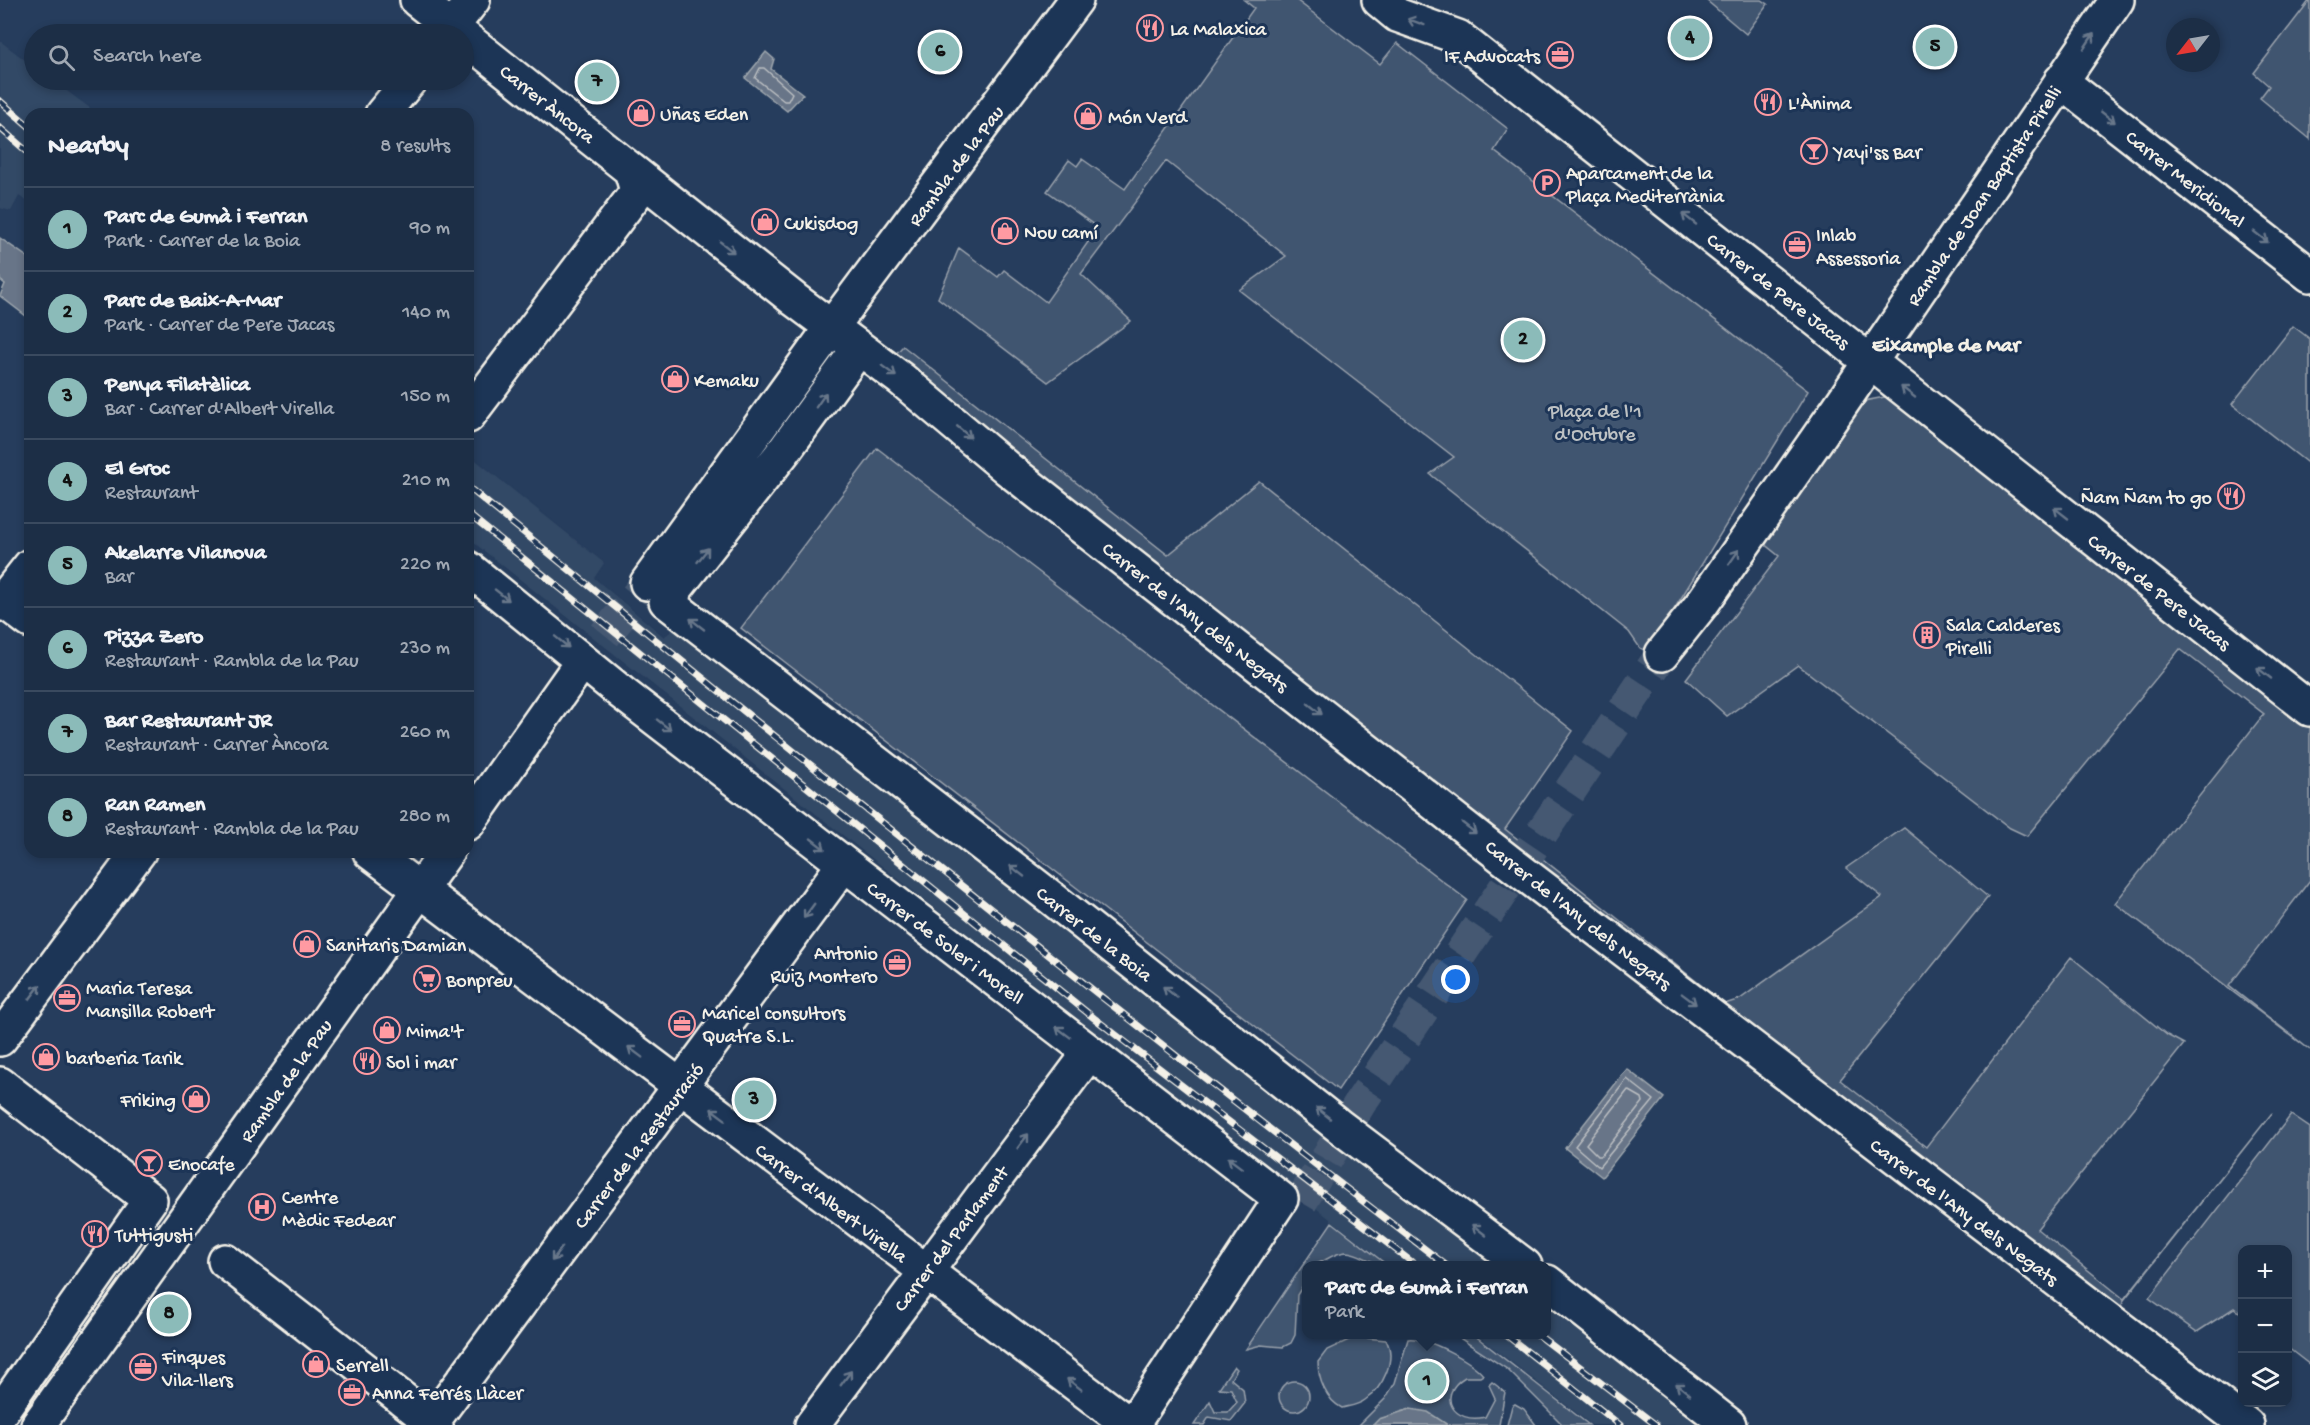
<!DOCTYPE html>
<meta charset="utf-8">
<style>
:root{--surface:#1c2e46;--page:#25364d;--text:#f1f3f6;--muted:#a0a8b3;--line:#3a4a5f;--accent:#8bbbb9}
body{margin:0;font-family:"Gochi Hand",sans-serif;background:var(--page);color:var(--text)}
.controls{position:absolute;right:18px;bottom:18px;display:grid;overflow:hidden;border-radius:12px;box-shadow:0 3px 9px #0003}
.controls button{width:54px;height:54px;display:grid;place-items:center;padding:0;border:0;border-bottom:2px solid var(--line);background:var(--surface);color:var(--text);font:30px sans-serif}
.compass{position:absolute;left:2166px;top:18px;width:54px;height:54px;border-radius:50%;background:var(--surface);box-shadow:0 3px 9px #0003;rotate:239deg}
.you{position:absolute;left:1456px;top:980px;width:21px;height:21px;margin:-15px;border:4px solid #fff;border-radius:50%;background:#1a73e8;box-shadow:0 0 0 9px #1a73e833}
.badge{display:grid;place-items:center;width:39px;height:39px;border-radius:50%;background:var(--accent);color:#111;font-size:20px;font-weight:700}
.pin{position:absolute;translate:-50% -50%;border:3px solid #fff;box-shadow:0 2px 6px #0006}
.popup{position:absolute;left:1302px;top:1261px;width:249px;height:78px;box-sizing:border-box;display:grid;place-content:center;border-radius:12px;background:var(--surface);filter:drop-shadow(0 2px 4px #0005);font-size:20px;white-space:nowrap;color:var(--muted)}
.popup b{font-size:22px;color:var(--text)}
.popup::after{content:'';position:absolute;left:50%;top:100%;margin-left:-12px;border:12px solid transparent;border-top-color:var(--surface)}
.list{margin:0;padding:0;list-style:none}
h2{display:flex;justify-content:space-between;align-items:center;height:78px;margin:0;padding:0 24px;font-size:26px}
h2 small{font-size:20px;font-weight:400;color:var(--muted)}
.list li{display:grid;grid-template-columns:39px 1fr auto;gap:18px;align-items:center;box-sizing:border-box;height:84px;padding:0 24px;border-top:2px solid var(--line)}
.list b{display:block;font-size:22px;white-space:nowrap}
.list p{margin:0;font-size:20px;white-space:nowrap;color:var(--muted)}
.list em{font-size:20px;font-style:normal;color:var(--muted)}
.icon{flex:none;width:33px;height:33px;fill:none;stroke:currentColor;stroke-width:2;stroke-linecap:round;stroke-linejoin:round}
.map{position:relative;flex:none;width:2310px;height:1425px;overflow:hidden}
.search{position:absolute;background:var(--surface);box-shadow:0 3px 9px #0003;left:24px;top:24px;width:450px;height:66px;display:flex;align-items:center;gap:15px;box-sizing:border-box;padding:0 21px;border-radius:33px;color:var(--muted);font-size:22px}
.panel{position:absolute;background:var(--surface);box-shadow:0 3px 9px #0003;left:24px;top:108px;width:450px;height:750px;border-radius:18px}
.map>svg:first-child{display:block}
.built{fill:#334966}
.green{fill:#40546f;stroke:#9aa2ac;stroke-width:1.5}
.water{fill:#677588;stroke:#9fa7ae;stroke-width:1.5}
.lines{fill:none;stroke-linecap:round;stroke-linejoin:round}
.shore{stroke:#bcbfc2;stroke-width:1.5}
.minor-tunnel{stroke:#455872;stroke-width:33;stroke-dasharray:33 16;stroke-linecap:butt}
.minor-casing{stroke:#f4f1e8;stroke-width:38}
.minor{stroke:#1d3557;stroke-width:33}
.rail-casing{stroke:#f4f1e8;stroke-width:7}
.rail{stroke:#1d3557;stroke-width:4.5;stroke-dasharray:14;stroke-linecap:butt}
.oneway{stroke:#68778a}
.labels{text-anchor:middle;stroke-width:6;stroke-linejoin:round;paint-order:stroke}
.poi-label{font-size:20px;fill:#f4f1e8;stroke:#1d3557;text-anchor:start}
.street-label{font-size:20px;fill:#f4f1e8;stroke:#1d3557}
.park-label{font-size:20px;fill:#bec2c4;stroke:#1d3557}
.neighbourhood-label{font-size:21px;font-weight:bold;fill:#f4f1e8;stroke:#1d3557}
</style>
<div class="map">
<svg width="2310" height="1425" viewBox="0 0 2310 1425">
<rect width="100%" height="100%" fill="#263d5d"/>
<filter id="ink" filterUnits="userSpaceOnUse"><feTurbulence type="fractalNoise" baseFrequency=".0167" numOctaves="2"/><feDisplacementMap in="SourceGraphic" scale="12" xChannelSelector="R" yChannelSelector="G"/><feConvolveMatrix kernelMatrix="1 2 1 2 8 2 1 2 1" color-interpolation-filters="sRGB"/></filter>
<g filter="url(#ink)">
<path class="built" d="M0,41L34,67V80H52L98,114H30V203L19,196L11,211L0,208Z
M468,454L604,563L594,578L664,637L674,629L750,688L919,801L1500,1265H1389L1110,1047L468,538Z
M1547,1302L1573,1322L1700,1425H1592L1477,1335L1547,1334Z"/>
<path class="green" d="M1244,0H1296L1380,64L1397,43L1508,129L1494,151L1808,391L1648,652L1640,648L1629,632L1430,474L1454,457L1239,290L1286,256L1166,161L1081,274L1131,321L1048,382L938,298L959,248L998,277L1004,270L1046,302L1098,228L1047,191L1069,160L1077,166L1082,159L1125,189L1254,8Z
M1706,0H1762L1768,4L1746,34Z
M2310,0V139L2260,98L2269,86L2254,73Z
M2293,326L2310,339V465L2232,404Z
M903,346L1168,555L1259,481L1573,731L1505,829L1725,1004L1740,999L1882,897L1846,868L1904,828L1988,897L1840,1080L1926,1147L2071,957L2167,1035L2184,1044L2037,1229L2124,1299L2272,1113L2124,1300L2120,1310L1716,1001L892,358Z
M1890,396L2310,722V880L2229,986L2310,1050L2115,903L2264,714L2180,649L2027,836L2010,828L1798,665L1727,716L1686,679L1779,556L1763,543L1864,401Z
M877,448L1467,900L1338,1090L741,628Z
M2291,1115L2310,1128V1365L2288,1348V1250H2242V1314L2234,1308L2197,1332L2149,1298Z
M1332,1222L1387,1265C1373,1266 1361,1252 1346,1252C1330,1253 1322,1266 1307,1266V1279L1297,1295L1295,1335L1291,1343L1283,1347L1261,1345L1246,1349Z
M1455,1335H1474L1589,1425H1563L1507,1369Z
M1355,1337L1386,1340C1397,1359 1383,1388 1365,1400C1359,1405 1350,1406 1342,1408C1326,1400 1318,1379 1318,1362L1327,1350Z
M1408,1339C1426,1337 1471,1360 1483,1375L1480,1377H1465C1435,1395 1454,1425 1485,1417L1495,1398L1489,1385L1492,1382L1505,1392L1499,1425H1359L1385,1399L1395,1383Z
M1234,1366L1237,1369L1231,1379L1243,1389L1245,1403L1231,1421L1209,1417L1204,1425H1194L1210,1401L1215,1412H1228L1237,1402L1231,1389L1219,1388Z
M1279 1396a15 15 0 1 1 30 0a15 15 0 1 1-30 0Z
M1515,1404L1524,1409L1536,1425H1507L1512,1406Z"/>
<path class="water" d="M766,52L774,59L771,69L803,94L787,111L745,78Z
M0,238L30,259V319L0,296L5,284L0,280Z
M1627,1069L1664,1098L1602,1177L1565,1148Z
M1410,1409L1428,1412L1448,1425H1373L1379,1419Z"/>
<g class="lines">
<path class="shore" d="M760,68H764L792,93L788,101H784L755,78Z
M1627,1079L1654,1100L1599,1167L1575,1146Z
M1628,1090L1642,1098L1643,1102L1601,1156H1598L1586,1144Z"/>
<path class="minor-tunnel" d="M574,673L647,583
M1301,1202L1360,1103L1662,654"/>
<defs>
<path id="minor" d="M417,0L460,34
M1379,0L1397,15L1458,37L2310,709
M446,34L473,0
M464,37L631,170L637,191
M2061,81L2310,275
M382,114L410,80
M631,170L795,300L901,379L1008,469L1509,862L2247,1425
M859,348L784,451L666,601L1049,896L1339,1126L1525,1266
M468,416L637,192
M468,568L622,693L1281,1199L1132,1425
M647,583L831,328L1076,0
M0,598L30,621
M0,604L30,566
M1662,654L1701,605L1838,409L2117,0
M468,823L574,673
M370,852L1130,1425
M0,1039L139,852
M0,1084L150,1200L0,1413
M225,1261L436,1425
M1547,1282L1729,1425
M38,1425L447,852
M430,1425L844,864
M812,1425L1090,1052"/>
</defs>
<use href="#minor" class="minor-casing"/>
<use href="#minor" class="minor"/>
<defs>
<path id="rail" d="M0,101L30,127
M0,128L30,154
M468,487C791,751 1116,1012 1447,1266
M468,514L1094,1018L1417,1266
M1505,1334L1620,1425
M1537,1334L1656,1425"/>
</defs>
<use href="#rail" class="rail-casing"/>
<use href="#rail" class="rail"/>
</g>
<defs><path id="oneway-shaft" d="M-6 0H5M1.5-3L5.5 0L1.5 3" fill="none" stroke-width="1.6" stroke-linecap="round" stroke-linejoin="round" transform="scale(1.5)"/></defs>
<g class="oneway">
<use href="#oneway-shaft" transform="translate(1416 22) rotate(-160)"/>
<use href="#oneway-shaft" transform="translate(2089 41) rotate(-56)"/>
<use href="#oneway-shaft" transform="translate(2108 117) rotate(38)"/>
<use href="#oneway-shaft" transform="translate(1689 219) rotate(-142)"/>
<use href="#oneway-shaft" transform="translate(2261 237) rotate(38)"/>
<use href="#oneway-shaft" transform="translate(727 247) rotate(38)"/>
<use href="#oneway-shaft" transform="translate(889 371) rotate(37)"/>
<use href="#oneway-shaft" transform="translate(1908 392) rotate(-142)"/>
<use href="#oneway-shaft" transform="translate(821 400) rotate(-55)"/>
<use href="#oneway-shaft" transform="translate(964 432) rotate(40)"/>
<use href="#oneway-shaft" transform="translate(2061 513) rotate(-142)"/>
<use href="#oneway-shaft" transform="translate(703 555) rotate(-52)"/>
<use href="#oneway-shaft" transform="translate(1734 557) rotate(-55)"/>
<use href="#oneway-shaft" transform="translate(502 595) rotate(38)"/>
<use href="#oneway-shaft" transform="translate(697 624) rotate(-142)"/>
<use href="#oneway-shaft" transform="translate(562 642) rotate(39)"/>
<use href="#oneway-shaft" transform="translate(2264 673) rotate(-142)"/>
<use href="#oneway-shaft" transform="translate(1315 709) rotate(38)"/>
<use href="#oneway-shaft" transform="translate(664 725) rotate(38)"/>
<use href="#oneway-shaft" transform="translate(1469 828) rotate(38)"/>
<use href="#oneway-shaft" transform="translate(818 844) rotate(38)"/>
<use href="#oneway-shaft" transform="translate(1017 871) rotate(-142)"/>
<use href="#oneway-shaft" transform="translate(809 911) rotate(126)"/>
<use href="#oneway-shaft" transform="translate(35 992) rotate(-53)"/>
<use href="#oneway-shaft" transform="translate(1170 992) rotate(-142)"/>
<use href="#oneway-shaft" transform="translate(1689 999) rotate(37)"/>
<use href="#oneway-shaft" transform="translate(1063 1032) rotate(-143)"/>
<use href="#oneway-shaft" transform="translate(635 1052) rotate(-143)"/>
<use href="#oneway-shaft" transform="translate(1323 1113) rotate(-142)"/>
<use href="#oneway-shaft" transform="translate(718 1114) rotate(-143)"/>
<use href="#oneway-shaft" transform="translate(1023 1141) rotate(-53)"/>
<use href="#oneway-shaft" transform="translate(1235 1163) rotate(-143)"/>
<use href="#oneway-shaft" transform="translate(1479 1230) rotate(-142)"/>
<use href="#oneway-shaft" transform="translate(557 1254) rotate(127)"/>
<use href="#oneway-shaft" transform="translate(846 1378) rotate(-54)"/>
<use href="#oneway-shaft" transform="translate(1074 1384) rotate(-143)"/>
<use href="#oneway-shaft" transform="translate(1683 1389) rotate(-142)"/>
</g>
</g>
<defs>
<symbol id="restaurant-ring" viewBox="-11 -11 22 22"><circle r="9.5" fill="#1d3557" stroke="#ff9aa2" stroke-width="1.5"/><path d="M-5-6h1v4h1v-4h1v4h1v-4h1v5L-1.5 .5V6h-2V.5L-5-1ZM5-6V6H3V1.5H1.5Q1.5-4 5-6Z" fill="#ff9aa2"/></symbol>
<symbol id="office-ring" viewBox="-11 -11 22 22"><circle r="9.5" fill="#1d3557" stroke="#ff9aa2" stroke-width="1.5"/><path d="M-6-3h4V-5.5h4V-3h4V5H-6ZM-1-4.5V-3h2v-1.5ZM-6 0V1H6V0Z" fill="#ff9aa2"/></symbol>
<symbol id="shop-ring" viewBox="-11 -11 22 22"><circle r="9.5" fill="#1d3557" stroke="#ff9aa2" stroke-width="1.5"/><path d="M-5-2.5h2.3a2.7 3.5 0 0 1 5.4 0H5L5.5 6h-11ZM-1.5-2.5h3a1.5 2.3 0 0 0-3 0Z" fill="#ff9aa2"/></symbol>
<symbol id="bar-ring" viewBox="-11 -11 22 22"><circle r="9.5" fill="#1d3557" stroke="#ff9aa2" stroke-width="1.5"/><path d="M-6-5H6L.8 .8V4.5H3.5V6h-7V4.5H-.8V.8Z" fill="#ff9aa2"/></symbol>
<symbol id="parking-ring" viewBox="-11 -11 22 22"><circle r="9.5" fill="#1d3557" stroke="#ff9aa2" stroke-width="1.5"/><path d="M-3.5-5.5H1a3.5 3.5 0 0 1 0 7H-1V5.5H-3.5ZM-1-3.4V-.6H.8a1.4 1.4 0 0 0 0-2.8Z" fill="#ff9aa2"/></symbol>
<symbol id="building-ring" viewBox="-11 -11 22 22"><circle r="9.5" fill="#1d3557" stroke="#ff9aa2" stroke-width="1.5"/><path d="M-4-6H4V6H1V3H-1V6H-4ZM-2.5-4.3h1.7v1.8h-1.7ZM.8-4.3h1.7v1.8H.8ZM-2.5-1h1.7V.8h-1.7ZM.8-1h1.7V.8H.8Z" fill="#ff9aa2"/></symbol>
<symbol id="supermarket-ring" viewBox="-11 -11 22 22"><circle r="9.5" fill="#1d3557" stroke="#ff9aa2" stroke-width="1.5"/><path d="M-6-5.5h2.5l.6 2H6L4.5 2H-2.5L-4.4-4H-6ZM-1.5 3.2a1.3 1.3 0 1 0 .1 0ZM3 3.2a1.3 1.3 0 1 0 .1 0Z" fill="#ff9aa2"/></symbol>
<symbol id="hospital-ring" viewBox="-11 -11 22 22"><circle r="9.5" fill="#1d3557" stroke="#ff9aa2" stroke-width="1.5"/><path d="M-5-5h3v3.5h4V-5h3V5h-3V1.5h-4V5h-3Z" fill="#ff9aa2"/></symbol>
</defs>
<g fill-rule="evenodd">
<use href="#restaurant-ring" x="1135" y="13" width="30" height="30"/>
<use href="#office-ring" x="1545" y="40" width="30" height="30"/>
<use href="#restaurant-ring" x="1753" y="87" width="30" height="30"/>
<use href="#shop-ring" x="626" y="98" width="30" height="30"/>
<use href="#shop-ring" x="1073" y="101" width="30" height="30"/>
<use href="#bar-ring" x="1799" y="136" width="30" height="30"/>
<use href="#parking-ring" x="1532" y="168" width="30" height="30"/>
<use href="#shop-ring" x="750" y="207" width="30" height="30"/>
<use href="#shop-ring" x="990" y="216" width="30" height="30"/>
<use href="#office-ring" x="1782" y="230" width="30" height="30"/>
<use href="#shop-ring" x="660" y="364" width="30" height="30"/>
<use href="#restaurant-ring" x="2216" y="481" width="30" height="30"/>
<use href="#building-ring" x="1912" y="620" width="30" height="30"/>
<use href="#shop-ring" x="292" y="929" width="30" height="30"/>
<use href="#office-ring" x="882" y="948" width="30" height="30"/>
<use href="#supermarket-ring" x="412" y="964" width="30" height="30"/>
<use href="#office-ring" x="52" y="983" width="30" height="30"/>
<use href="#office-ring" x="667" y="1009" width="30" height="30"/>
<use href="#shop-ring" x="372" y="1015" width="30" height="30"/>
<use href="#shop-ring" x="31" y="1042" width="30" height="30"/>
<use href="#restaurant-ring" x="352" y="1046" width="30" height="30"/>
<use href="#shop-ring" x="181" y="1084" width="30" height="30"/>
<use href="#bar-ring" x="134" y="1148" width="30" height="30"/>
<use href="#hospital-ring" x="247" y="1192" width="30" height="30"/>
<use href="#restaurant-ring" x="80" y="1219" width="30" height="30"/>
<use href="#shop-ring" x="301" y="1349" width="30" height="30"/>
<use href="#office-ring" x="128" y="1352" width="30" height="30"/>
<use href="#office-ring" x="337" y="1377" width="30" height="30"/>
</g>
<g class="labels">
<g class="poi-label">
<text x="1170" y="35">La Malaxica</text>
<text x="1540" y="62" text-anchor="end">IF Advocats</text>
<text x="1788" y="109">L'Ànima</text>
<text x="660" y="120">Uñas Eden</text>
<text x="1108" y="123">Món Verd</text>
<text x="1834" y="158">Yayi'ss Bar</text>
<text x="1566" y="179">Aparcament de la<tspan x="1566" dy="23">Plaça Mediterrània</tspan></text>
<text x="784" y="229">Cukisdog</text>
<text x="1024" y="238">Nou camí</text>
<text x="1816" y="241">Inlab<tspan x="1816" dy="23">Assessoria</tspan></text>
<text x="694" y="386">Kemaku</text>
<text x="2212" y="503" text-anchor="end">Ñam Ñam to go</text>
<text x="1946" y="631">Sala Calderes<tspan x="1946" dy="23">Pirelli</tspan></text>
<text x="326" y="951">Sanitaris Damian</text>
<text x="878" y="959" text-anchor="end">Antonio<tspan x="878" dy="23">Ruiz Montero</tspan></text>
<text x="446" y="986">Bonpreu</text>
<text x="86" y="994">Maria Teresa<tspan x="86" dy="23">Mansilla Robert</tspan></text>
<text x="702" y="1019">Maricel consultors<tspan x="702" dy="23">Quatre S.L.</tspan></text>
<text x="406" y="1037">Mima't</text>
<text x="66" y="1064">barberia Tarik</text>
<text x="386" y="1068">Sol i mar</text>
<text x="176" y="1106" text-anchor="end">Friking</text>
<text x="168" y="1170">Enocafe</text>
<text x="282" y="1203">Centre<tspan x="282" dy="23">Mèdic Fedear</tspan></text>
<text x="115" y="1241">Tuttigusti</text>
<text x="162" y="1363">Finques<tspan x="162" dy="23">Vila-llers</tspan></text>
<text x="336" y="1371">Serrell</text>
<text x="372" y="1399">Anna Ferrés Llàcer</text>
</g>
<g class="street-label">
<text transform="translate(548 103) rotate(38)" y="7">Carrer Àncora</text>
<text transform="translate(955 165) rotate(-53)" y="7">Rambla de la Pau</text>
<text transform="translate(2186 178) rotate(38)" y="7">Carrer Meridional</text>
<text transform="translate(1983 195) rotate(-56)" y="7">Rambla de Joan Baptista Pirelli</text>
<text transform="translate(1779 290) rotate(38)" y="7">Carrer de Pere Jacas</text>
<text transform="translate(2160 591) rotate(38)" y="7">Carrer de Pere Jacas</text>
<text transform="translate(1196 616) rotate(38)" y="7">Carrer de l'Any dels Negats</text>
<text transform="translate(1579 914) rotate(38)" y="7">Carrer de l'Any dels Negats</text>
<text transform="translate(1095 933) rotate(38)" y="7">Carrer de la Boia</text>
<text transform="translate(946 942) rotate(37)" y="7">Carrer de Soler i Morell</text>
<text transform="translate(285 1080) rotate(-55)" y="7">Rambla de la Pau</text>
<text transform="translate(638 1145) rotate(-53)" y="7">Carrer de la Restauració</text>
<text transform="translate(832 1202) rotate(37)" y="7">Carrer d'Albert Virella</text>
<text transform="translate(1965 1211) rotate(37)" y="7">Carrer de l'Any dels Negats</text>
<text transform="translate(950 1238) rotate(-53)" y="7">Carrer del Parlament</text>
</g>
<g class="park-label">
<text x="1595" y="417">Plaça de l'1<tspan x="1595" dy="23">d'Octubre</tspan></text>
</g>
<g class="neighbourhood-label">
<text x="1946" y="351">Eixample de Mar</text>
</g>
</g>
</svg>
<div class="controls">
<button>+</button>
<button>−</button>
<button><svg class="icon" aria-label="layers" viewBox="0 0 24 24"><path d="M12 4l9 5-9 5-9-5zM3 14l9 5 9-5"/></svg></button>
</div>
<svg class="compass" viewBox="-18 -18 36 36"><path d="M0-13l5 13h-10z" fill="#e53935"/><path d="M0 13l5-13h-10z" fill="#a0a8b3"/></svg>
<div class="you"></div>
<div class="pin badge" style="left:1427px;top:1381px">1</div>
<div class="popup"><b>Parc de Gumà i Ferran</b>Park</div>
<div class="pin badge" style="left:1523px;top:340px">2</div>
<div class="pin badge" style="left:754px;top:1100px">3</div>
<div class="pin badge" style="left:1690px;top:38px">4</div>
<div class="pin badge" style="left:1935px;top:47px">5</div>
<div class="pin badge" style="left:940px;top:52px">6</div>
<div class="pin badge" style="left:597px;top:82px">7</div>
<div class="pin badge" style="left:169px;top:1314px">8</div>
<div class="search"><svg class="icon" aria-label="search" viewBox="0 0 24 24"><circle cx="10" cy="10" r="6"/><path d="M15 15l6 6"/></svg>Search here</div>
<section class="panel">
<h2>Nearby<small>8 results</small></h2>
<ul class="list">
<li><span class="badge">1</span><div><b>Parc de Gumà i Ferran</b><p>Park · Carrer de la Boia</p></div><em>90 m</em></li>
<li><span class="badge">2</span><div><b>Parc de Baix-A-Mar</b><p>Park · Carrer de Pere Jacas</p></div><em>140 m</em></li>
<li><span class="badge">3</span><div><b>Penya Filatèlica</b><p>Bar · Carrer d'Albert Virella</p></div><em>150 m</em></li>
<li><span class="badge">4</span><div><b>El Groc</b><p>Restaurant</p></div><em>210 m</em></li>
<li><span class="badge">5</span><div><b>Akelarre Vilanova</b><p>Bar</p></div><em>220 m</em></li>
<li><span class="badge">6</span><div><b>Pizza Zero</b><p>Restaurant · Rambla de la Pau</p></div><em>230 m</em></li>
<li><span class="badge">7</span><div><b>Bar Restaurant JR</b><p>Restaurant · Carrer Àncora</p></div><em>260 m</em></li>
<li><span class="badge">8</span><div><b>Ran Ramen</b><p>Restaurant · Rambla de la Pau</p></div><em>280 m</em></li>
</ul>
</section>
</div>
